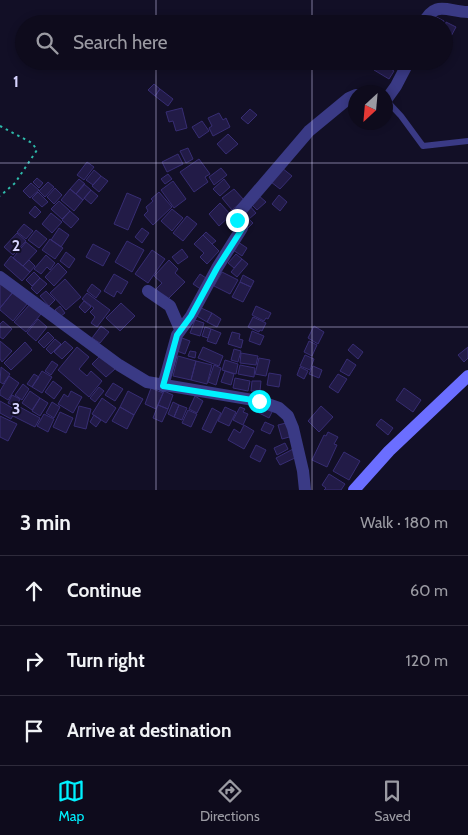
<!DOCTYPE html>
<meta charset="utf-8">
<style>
:root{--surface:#0e0b1c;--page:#171425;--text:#f1f3f6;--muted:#9b9ba3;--line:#2e2b3b;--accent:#00f1ff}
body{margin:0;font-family:Cabin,sans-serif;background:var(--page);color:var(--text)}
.compass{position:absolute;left:348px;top:85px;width:45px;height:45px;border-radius:50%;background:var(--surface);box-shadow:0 2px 8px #0003;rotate:206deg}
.stop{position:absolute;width:15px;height:15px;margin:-11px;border:4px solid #00f1ff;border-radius:50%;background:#fff}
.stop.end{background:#00f1ff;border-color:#fff;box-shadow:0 1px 5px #0008}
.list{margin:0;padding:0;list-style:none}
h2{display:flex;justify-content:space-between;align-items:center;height:65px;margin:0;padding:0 20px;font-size:21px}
h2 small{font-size:16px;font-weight:400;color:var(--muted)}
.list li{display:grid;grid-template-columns:32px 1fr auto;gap:15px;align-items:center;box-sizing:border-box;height:70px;padding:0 20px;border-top:1px solid var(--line)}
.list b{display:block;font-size:19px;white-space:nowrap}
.list em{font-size:16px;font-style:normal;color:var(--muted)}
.icon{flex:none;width:28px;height:28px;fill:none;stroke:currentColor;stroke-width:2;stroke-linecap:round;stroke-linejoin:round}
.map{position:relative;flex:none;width:468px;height:490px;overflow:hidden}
.search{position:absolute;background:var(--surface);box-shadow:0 2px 8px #0003;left:15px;right:15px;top:15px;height:55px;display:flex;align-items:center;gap:12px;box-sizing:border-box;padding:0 18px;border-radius:28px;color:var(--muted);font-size:19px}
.sheet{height:275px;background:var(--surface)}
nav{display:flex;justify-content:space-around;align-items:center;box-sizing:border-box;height:70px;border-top:1px solid var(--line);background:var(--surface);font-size:14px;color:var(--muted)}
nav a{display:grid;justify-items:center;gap:2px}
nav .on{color:var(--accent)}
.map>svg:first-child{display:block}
.building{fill:#221b47;stroke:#372d73}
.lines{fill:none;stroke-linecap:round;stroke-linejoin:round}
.path{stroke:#2eb9aa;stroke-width:2;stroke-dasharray:2.5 4;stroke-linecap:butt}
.lane{stroke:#3a3a85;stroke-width:6}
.street{stroke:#3a3a85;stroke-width:12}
.secondary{stroke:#6b6eff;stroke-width:12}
.route{stroke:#00f1ff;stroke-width:6}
.grid{fill:none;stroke:#d7d4ff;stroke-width:1;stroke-opacity:0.55}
.grid-label{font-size:16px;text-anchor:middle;font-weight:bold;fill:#d7d4ff;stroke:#120f26;stroke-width:4;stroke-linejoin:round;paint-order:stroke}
</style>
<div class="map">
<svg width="468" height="490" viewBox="0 0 468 490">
<rect width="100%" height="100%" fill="#120f26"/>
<path class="building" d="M429,13L444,21L443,24H425Z
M446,22L456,27L449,40L444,37Z
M391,61H403L398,70L389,65Z
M379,62L394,71L389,79L374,70Z
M154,84L160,89L155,96L148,90Z
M160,89L173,99L168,106L155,96Z
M182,108L187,128L176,131L173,121L169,122L166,112Z
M250,109L257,115L248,124L241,118Z
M219,113L223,120L226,118L230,127L213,136L209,128L212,126L208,118Z
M202,121L209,131L199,138L192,127Z
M228,134L238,144L226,154L217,144Z
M188,148L193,159L186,163L180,151Z
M178,154L183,164L167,172L162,162Z
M199,159L210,174L205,177L208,182L194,192L180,172Z
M87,162L94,167L84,180L77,175Z
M221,168L227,175L214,185L209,177Z
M282,168L292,176L280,189L271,182Z
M94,170L101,176L93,185L86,180Z
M168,174L172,179L165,184L161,179Z
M101,176L108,181L99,192L92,186Z
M37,178L43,183L39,188L33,182Z
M79,179L85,184L76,194L70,189Z
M224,179L230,187L220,196L213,189Z
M173,181L186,199L174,208L161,190Z
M48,182L54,187L45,197L39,191Z
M31,183L39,190L30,198L23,191Z
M84,184L91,190L83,200L76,194Z
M55,188L62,195L54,204L47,197Z
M70,189L83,200L74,211L61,200Z
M234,189L244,200L232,210L222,198Z
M91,190L98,196L91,204L84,198Z
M38,192L48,202L42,207L32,198Z
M159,192L172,207L153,225L144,215L148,211L146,207L153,201L151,199Z
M127,193L141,199L128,230L114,224Z
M258,195L266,202L257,210L250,203Z
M279,195L287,202L280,211L272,204Z
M59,201L70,211L62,219L51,209Z
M220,203L231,215L219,226L209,214Z
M249,205L256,213L249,219L253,223L247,229L236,218Z
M35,206L41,212L35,218L29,213Z
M172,209L183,218L172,231L161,221Z
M70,211L79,219L71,228L62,220Z
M51,213L62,222L52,233L42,224Z
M187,216L197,224L183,241L173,233Z
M24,224L33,231L26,239L17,232Z
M59,228L69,235L61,247L51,240Z
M142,228L149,233L142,243L135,237Z
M36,230L47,239L39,248L28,240Z
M206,232L216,241L212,244L203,235Z
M17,233L26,241L13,255L4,247Z
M203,235L219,251L207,264L200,257L204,253L194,244Z
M50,239L63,248L55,259L42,250Z
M127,241L144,250L132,272L115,262Z
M26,242L37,251L23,266L13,258Z
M238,242L247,248L242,256L233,250Z
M93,244L110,253L103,266L86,257Z
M182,249L188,257L178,264L172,257Z
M152,250L165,259L148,283L135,274Z
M66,252L75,259L69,268L60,261Z
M236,254L242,259L234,268L228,263Z
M46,255L55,263L50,270L47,267L41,274L34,269Z
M11,256L30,272L22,281L4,265Z
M242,259L248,264L237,277L231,272Z
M29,260L35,266L30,272L23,266Z
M169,260L178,269L175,273L185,282L167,300L156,289L162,283L154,276Z
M58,263L67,272L54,286L45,277Z
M34,272L40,278L32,286L26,280Z
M222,272L238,280L230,294L214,286Z
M114,274L128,282L121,294L117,291L114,297L104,291Z
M200,274L209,280L202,290L193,284Z
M243,275L254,281L251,287L240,282Z
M40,278L47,284L37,294L31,288Z
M65,279L81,297L66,310L50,293Z
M240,282L251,287L243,302L232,297Z
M0,284L13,292L0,308Z
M92,284L101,291L96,298L87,291Z
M14,291L28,303L13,321L0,310V308Z
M46,291L55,300L49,306L40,296Z
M87,293L110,310L97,327L91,323L95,317L90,312L94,308L82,299Z
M84,301L91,307L85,313L79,307Z
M121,303L135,316L120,331L106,318Z
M30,304L41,314L26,332L14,322Z
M60,306L65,313L61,316L55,310Z
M256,306L271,313L268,319L266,318L264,321L252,315Z
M199,307L212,313L207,322L195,315Z
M212,313L221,319L217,327L207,322Z
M253,317L266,323L262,331L260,330L259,332L248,327Z
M38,319L47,327L36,341L27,333Z
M195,320L204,323L200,336L190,333Z
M3,321L12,329L3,339L0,337V324Z
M101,326L109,332L100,343L92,338Z
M314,326L324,332L318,344L308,338Z
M205,327L211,329L208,338L202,336Z
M211,329L221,333L216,344L207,341Z
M252,331L264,336L260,345L249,341Z
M48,332L54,338L44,348L38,342Z
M232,332L240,334L239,339L243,340L241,348L228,344Z
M182,338L190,341L185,354L177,351Z
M55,339L61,344L51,354L46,349Z
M0,341L12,351L2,362L0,359Z
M65,341L73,348L62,359L54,352Z
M309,341L317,345L312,356L304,352Z
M25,342L32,350L11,370L4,363Z
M353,344L363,352L358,359L348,350Z
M77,347L89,357L79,369L87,376L91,371L102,381L89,397L58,370Z
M203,347L223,356L219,366L198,358Z
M468,347V358L464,362L458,355Z
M234,349L241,351L238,362L231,360Z
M190,351L196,352L195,358L188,356Z
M241,353L258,356L256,365L240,363Z
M101,355L115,369L106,377L92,364Z
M305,355L314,359L310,370L300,366Z
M178,356L196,361L191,380L173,376Z
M259,358L270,360L266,376L255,374Z
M347,359L356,365L349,376L340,371Z
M225,360L238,364L236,374L222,370Z
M52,361L58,365L51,375L45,371Z
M196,361L212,365L207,384L191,380Z
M214,365L221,368L216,385L208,382Z
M240,365L255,368L254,377L238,374Z
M313,366L322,370L319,378L309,374Z
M1,367L10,374L3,384L0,382Z
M300,367L308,371L304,379L297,375Z
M42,371L52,377L42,393L32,387Z
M225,371L234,374L231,385L221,382Z
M269,373L281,375L279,387L267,385Z
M34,374L39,377L32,387L27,384Z
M338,374L347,379L338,393L329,387Z
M9,376L19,383L8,400L0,395V391Z
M235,378L250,381L248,391L233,388Z
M53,381L62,388L54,399L45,392Z
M252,381H261L260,391H251Z
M113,383L123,389L115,401L105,395Z
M23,384L29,389L22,400L15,395Z
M99,387L104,391L95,402L90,398Z
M151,388L163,393L156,409L145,404Z
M404,388L421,400L413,412L396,400Z
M30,391L40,398L32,410L22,403Z
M71,391L82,397L73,413L58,404L64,394L68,397Z
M128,391L143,399L134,415L120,407Z
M164,391L173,395L168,409L158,405Z
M12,395L20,399L16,407L8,403Z
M195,396L203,401L197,413L189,409Z
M40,398L48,403L40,416L32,411Z
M102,398L116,408L106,423L92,414Z
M0,401L16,410L11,419L0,413Z
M52,402L60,407L54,418L46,413Z
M173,402L179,405L174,417L168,414Z
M261,402L274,408L269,418L257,412Z
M158,405L168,409L162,422L153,418Z
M179,405L187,408L182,420L174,417Z
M18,406L40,418L35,427L13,416Z
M79,406L91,409L86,429L74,426Z
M321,406L333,417L319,432L308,421Z
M120,407L134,415L127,429L112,421Z
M225,407L236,412L229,426L218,421Z
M240,407L245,409L243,412L248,414L243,425L233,420Z
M212,408L221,413L211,433L202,429Z
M188,410L197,414L191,427L182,423Z
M60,412L73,418L66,433L53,427Z
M44,414L54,419L48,432L37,426Z
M94,415L101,420L96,427L90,422Z
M0,416L17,424L8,441L0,437Z
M381,419L393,428L388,435L376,425Z
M265,422L274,426L270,434L261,430Z
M290,422L293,436L282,439L278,425Z
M244,425L254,431L244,449L228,440L234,429L240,433Z
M328,432L338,437L334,444L337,445L327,467L312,460L324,435L326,436Z
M285,443L288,449L277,455L274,448Z
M256,445L266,450L260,462L250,457Z
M293,449L297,457L280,465L276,458Z
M344,452L360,461L349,480L333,471Z
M329,474L345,484L341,490H324L326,488L322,485Z"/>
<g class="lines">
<path class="path" d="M0,126L32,143L37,150L15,183L0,196"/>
<path class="lane" d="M386,100L401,116L423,146L468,141"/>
<path class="street" d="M423,24C435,0 446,11 468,12
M386,100L396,86L409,61
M0,277L119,365L147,382L259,401L279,408L288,416L293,428L303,471L305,490
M148,291L170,306L180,329
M163,386L177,335L191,316L217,268L242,228L237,220V215L309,131L349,98L356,95"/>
<path class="secondary" d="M354,490L389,451L468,376"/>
</g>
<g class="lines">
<path class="route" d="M237,220L242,226V229L217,268L191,316L177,335L163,386L259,401"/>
</g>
<path class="grid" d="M156,0V24M312,0V24M156,61V490M312,61V490M0,163H468M0,327H468"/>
<g class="grid-label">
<text x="16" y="87">1</text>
<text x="16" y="251">2</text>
<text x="16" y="414">3</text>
</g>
</svg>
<svg class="compass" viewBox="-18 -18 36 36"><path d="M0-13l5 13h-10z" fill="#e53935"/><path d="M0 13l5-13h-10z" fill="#9b9ba3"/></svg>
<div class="stop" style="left:259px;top:401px"></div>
<div class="stop end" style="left:237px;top:220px"></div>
<div class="search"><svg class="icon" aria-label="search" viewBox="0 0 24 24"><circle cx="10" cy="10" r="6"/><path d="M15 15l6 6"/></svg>Search here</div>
</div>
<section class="sheet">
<h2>3 min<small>Walk · 180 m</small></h2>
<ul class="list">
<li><svg class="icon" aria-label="ahead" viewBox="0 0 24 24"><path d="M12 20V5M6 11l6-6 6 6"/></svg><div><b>Continue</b></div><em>60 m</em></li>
<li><svg class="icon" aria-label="right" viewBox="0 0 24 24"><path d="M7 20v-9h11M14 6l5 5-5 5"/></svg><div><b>Turn right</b></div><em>120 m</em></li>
<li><svg class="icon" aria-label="arrive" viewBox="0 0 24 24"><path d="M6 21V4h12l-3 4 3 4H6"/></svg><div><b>Arrive at destination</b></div></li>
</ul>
</section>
<nav>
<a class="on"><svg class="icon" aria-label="map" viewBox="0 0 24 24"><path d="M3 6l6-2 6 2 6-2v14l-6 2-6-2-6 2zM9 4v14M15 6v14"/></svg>Map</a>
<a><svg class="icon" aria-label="directions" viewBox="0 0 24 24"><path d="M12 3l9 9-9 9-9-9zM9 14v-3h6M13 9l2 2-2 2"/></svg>Directions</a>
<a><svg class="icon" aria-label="saved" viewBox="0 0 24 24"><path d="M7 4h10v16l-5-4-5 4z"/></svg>Saved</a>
</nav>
